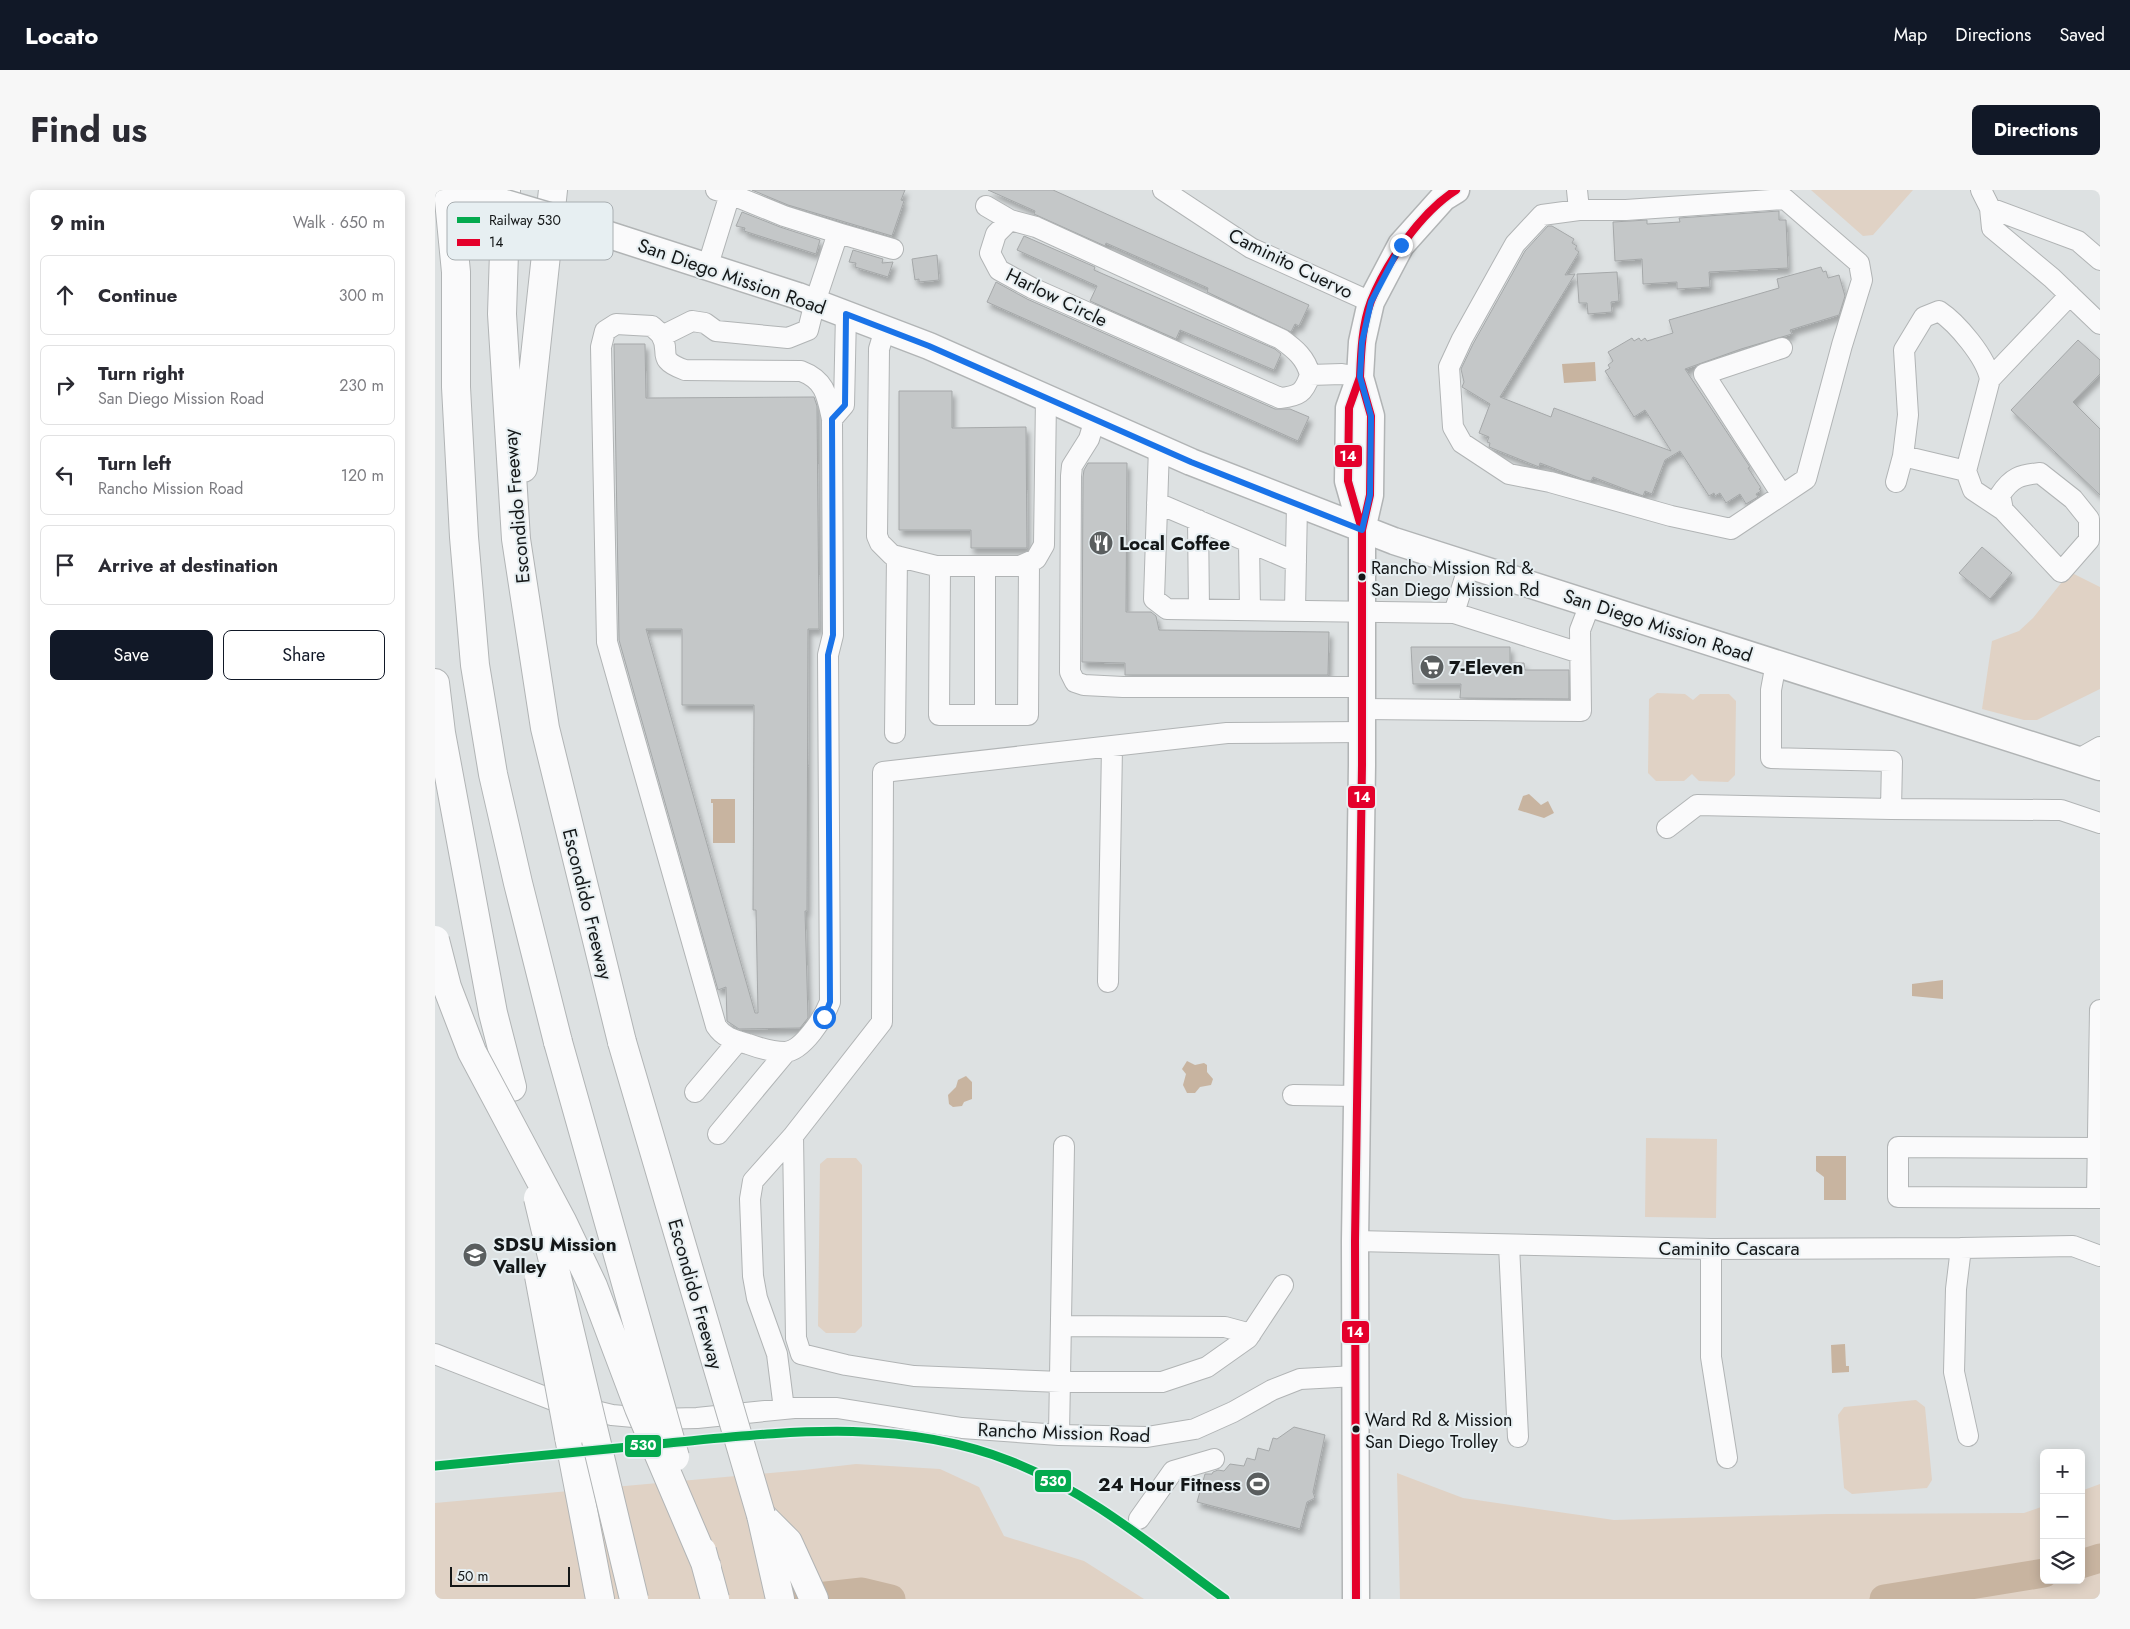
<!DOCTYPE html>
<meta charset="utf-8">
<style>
:root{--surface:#fff;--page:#f7f7f7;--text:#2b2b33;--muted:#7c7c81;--line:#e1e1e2;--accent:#111827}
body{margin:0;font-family:Jost,sans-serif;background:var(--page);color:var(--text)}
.controls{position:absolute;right:15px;bottom:15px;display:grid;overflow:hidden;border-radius:8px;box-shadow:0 2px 12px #0003}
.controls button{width:45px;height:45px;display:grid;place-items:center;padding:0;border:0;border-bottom:1px solid var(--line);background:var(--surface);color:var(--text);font:25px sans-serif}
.scale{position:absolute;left:15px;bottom:12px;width:120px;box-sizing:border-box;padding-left:5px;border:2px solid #141718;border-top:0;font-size:14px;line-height:18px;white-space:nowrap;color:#141718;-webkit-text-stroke:4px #e7eff2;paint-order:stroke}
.stop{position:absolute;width:15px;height:15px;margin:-11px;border:4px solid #1a73e8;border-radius:50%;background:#fff}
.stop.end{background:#1a73e8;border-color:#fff;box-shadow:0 1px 5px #0008}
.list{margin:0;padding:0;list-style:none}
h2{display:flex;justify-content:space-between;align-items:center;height:65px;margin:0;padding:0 20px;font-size:21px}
h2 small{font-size:16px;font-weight:400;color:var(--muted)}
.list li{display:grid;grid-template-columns:32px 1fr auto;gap:15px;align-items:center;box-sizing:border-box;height:80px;margin:0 10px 10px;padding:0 10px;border:1px solid var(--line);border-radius:8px}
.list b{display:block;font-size:19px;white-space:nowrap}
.list p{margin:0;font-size:16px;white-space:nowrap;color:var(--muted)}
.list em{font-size:16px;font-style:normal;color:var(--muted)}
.actions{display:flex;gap:10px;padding:15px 20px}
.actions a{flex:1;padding:11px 0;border:1px solid var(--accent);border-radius:8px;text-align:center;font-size:18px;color:var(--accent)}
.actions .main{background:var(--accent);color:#fff}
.icon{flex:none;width:28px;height:28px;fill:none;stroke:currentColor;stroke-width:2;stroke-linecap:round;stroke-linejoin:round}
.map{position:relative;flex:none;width:1665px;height:1409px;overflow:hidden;border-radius:8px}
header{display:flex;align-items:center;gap:30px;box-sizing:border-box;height:70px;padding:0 25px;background:var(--accent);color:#fff}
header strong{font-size:24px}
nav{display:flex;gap:28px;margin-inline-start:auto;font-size:18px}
.intro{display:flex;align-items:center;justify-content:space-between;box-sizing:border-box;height:120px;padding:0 30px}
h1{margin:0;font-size:35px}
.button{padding:12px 22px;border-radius:8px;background:var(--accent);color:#fff;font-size:18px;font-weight:700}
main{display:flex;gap:30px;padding:0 30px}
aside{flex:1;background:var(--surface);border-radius:8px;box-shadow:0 2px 12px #0003}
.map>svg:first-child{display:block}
.green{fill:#e0d2c5}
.water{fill:#c8b4a0}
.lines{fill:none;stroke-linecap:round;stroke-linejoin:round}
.river{stroke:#c8b4a0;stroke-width:29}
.building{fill:#c4c7c8;stroke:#a5a8a9;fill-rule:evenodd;filter:url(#shadow)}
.minor-casing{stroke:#b1b4b5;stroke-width:22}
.major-casing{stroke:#b1b4b5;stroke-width:29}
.highway-casing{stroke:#b1b4b5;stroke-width:30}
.minor{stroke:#fafafb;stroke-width:20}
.major{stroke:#fafafb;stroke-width:26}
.highway{stroke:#fafafb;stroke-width:28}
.major-bridge-casing{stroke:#b1b4b5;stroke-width:29;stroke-linecap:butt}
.highway-bridge-casing{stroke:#b1b4b5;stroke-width:30;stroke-linecap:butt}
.major-bridge{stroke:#fafafb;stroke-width:26}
.highway-bridge{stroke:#fafafb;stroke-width:28}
.bus-1-casing{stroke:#e7eff2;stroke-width:11}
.bus-1{stroke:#e4002b;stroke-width:8}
.rail-1-casing{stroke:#e7eff2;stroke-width:12}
.rail-1{stroke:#04aa4f;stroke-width:9}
.route{stroke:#1a73e8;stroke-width:6}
.bus-dot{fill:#141718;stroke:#e7eff2;stroke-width:2}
.labels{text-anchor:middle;stroke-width:4;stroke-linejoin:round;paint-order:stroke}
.bus-label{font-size:18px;fill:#141718;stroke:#e7eff2;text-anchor:start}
.street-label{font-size:19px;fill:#141718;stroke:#e7eff2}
.poi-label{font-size:19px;font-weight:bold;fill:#141718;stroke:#e7eff2;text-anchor:start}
.key{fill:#e7eff2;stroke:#a8aeb1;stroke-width:1}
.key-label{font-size:14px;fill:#141718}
.line-badge{stroke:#e7eff2;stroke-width:2}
.badge-label{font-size:14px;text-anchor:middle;font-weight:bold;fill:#fff}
</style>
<header>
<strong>Locato</strong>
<nav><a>Map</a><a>Directions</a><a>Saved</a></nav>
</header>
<div class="intro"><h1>Find us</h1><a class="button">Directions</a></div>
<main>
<aside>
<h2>9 min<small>Walk · 650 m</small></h2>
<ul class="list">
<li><svg class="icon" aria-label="ahead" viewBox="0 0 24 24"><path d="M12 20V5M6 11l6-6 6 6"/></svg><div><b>Continue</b></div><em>300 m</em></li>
<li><svg class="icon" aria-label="right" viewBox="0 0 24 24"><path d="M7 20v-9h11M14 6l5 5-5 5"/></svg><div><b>Turn right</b><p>San Diego Mission Road</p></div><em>230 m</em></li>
<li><svg class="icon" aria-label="left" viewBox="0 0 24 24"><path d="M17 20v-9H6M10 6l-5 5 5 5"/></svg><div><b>Turn left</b><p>Rancho Mission Road</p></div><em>120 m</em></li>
<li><svg class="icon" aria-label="arrive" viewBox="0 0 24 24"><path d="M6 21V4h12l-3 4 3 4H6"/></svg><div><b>Arrive at destination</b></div></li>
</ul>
<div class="actions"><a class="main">Save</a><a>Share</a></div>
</aside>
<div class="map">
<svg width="1665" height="1409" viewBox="0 0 1665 1409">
<defs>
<filter id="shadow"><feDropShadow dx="3" dy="5.5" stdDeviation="2.5" flood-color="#0004"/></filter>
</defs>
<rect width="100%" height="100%" fill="#dde1e2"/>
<path class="green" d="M1376,0H1478L1438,45L1428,46Z
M1635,382L1665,397V499L1602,530H1589L1547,519L1557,451L1584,441L1598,428Z
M1222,503L1250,504L1258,510L1265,504H1294L1301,511L1300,585L1293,592L1264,591L1257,584L1249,591H1221L1213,583L1214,509Z
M1211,948L1282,949L1281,1028L1210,1027Z
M392,968H421L427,975V1136L420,1143H391L383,1136L385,974Z
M1481,1210L1490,1217L1497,1290L1492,1298L1417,1304L1409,1298L1403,1225L1409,1217Z
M421,1274L505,1279L544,1297L569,1346L649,1371L709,1409H0V1313L369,1280Z
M962,1283L1028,1308L1179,1330L1392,1324L1589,1323L1609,1316V1390H1646V1301L1665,1294V1409H965Z"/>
<path class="water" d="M1160,172L1161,191L1129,193L1127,174Z
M1094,604L1106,615L1113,611L1119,623L1109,628L1083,620L1088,606Z
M276,609H300V653H278V613H276Z
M1508,790V809L1477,806V794Z
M752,871L760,875L769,873L772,875V882L778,889L776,895L765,897L760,903H752L748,895L751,884L747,879Z
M531,886L537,892V909L529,912L527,916L518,917L514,914L513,905L521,897L523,890Z
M1381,966H1411V1010H1389V987L1381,981Z
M1410,1154L1411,1176H1414V1182L1397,1183L1396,1155Z"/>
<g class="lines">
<path class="river" d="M1646,1374L1665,1368
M364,1409L427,1402L456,1409
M1449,1409L1609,1383"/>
</g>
<path class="building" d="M317,0H470L466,10L469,11L457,46L353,15Z
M553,0H618L874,115L864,136L860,134L856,142L772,102L773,98L671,53L670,56L599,24L600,21Z
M1344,21V30H1351L1353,78L1274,82L1275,97L1242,99V92L1208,94L1207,69L1180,71L1178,32L1212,30V34L1245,32L1244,28Z
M307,22L345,37L385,50L381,64L309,41L310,38L301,36Z
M1113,36H1117L1139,49L1137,53L1142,56L1140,59L1144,62L1130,85L1140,84L1065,207L1116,227L1119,218L1236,261L1210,220L1199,227L1170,181L1175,178L1173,175L1178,171L1173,162L1197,148L1199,151L1204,148L1206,151L1210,148L1212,151L1238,143L1234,130L1344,98L1342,89L1386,77L1388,82L1391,81L1393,88L1404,85L1410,106L1404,125L1355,140L1357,144L1306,159L1250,179L1315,277L1313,278L1326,298L1324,299L1326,301L1321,304L1323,307L1311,314L1305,304L1291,313L1285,303L1280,306L1279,303L1274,306L1245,261L1230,270L1217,304L1210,301L1208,306L1158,287L1156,291L1150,290L1105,273L1104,277L1054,257L1055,253L1052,252L1054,247L1044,243L1055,214L1027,197L1029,192L1026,179L1038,154L1090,61Z
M589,46L660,77L659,80L840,159L846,164L839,180L745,140L741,149L655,111L662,96L582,60Z
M418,60L448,69L447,73L458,72L453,87L420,77L421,73L414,72Z
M502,65L504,90L484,92V89L480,90L477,69Z
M1182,82L1184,111L1176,112L1177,122L1153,124L1152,113H1144L1142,84Z
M561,92L592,109L840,219H855L874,227L863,251L552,112Z
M1643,150L1665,170V184L1638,212L1665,239V305L1576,220Z
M179,154H210L211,208L379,207L382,216L384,439H373L372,721H370L373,828L365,838L304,839L292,831L291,797L283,800L184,450ZM211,439H247V515H319L318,720H321L323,823H320Z
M464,201H517V238L591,237L592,358H536V340H464Z
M653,273H692L691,422H716L721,426L724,440L894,442L893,485H690V473L647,472L648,287L649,280Z
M1547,357L1577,383L1555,409L1524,383Z
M976,457H1075V473H1089L1090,480H1134V509L1025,508L1026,494H978Z
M859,1237L890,1245L878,1302L880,1308L872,1312L865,1339L762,1312L770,1284H777L778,1282L783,1280L789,1281L795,1274L809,1276L812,1268L820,1270L823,1258L834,1261L838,1248L842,1249Z"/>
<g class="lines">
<defs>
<path id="minor" d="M728,0L816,58L936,112
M1142,0L1144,20
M1546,0L1555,18
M1350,9L1424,73L1427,90L1407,155L1371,289L1296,339L1236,326L1115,292L1074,284L1027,253L1018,237L1014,177L1027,149L1080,54L1107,25L1144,20H1191Z
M551,16L575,30
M403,43L458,59
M1665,70L1643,51L1555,18L1557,38L1617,88L1665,134
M273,75L295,4L281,0
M181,134L217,136C220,139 224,142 226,145C237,162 219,169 250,180L366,181C390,190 392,205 397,229L398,445L393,465L395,812C389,827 368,861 350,862C338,862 324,858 313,854C299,850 289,848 281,836L172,452L166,157L170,141Z
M450,139L444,159L442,346L445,353L457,365L501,376H585L601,369L609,355L611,208
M227,146L257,131L270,133L281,141L353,148L373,140L380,112L403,43L349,26L295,4
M1347,158L1269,184L1347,305
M875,185C869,203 864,206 845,208L597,98L564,80L555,63L561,44L575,30L601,37L846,149C860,159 871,168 875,185L907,184L925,187
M1555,189L1635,105
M397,229L409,215L411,124
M660,229L654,249L637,276L636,286L635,482L640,492L649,495L688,497H927
M724,257L719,409L732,419L1019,423
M1468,266L1531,281L1538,300L1568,320
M1605,283L1638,309L1654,329V350L1626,382L1568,320L1565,305C1577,287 1585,285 1605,283Z
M1461,292L1468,266L1473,225L1469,160L1489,127L1504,121C1522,133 1551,167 1555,189L1531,281
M722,313L861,372
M763,330L764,419
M814,352L815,420
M1034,375L1019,423L1145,463
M505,376L504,525H593L594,373
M860,420L862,315
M927,519L1146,521L1145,440L1155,414
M550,525V376
M460,543L462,366
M1642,570L1665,557
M1456,619L1618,620H1626L1665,633
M1232,638L1262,615L1456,619L1457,571L1336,568V500L1341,473
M673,792L677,557
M1665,820L1662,1008H1665
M260,902L303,851
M858,905L923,906
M283,944L351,862
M1662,1008L1463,1007V957L1665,958
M920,1051L1276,1059L1526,1058L1638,1056L1665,1066
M1074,1055L1083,1247
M1526,1058L1521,1099L1519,1182L1533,1246
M1276,1059V1167L1292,1268
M848,1095L813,1148L772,1177L727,1192H626L479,1186L411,1175L366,1164L361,1148L358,946L447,832L448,582L792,543L927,542
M627,1136L790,1137L816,1144
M0,1164L123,1212L177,1225L220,1229L262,1228L359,1218H402L527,1238L624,1245L712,1247L760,1239L798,1222L837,1200L865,1189L921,1186
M349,1219L342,1164L322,1108L318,1086L315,1009L318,991L358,946
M624,1245L629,956
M704,1329L738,1281L779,1269"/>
<path id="major" d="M134,32L363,106L494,156L756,272L959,351L1665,577
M925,187L936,226L935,305L927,340L913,291L914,218L925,187L927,152L936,112L966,55L1008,8L1021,0
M921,1409L920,1051L927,575V340"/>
<path id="highway" d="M13,0L21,82V197L29,347L40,475L58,584L83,693L123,852
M71,0L67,124L81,349L110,538L187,852
M88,278L118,0
M0,493L6,543L58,823L77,897
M134,1247L165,1409
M326,1325L353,1352L379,1409
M326,1325L345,1409"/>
</defs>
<use href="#minor" class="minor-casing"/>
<use href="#major" class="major-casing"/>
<use href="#highway" class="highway-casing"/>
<use href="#minor" class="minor"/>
<use href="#major" class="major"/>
<use href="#highway" class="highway"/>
<defs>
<path id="major-bridge" d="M26,0L134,32"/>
<path id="highway-bridge" d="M0,750L12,797L37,862L127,1031L158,1096L204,1218L272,1377
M123,852L240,1267
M187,852L326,1325
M103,1008L199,1409
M104,1086L134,1247
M267,1361L280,1409"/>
</defs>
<use href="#major-bridge" class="major-bridge-casing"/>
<use href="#highway-bridge" class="highway-bridge-casing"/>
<use href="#major-bridge" class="major-bridge"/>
<use href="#highway-bridge" class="highway-bridge"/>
<defs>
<path id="bus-1" d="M925,187L936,226L935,305L927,340L913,291L914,218Z
M925,187C926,162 927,135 936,111C951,73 986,22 1021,0
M921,1409L920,1051L927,575V340"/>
</defs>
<use href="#bus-1" class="bus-1-casing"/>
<use href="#bus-1" class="bus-1"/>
<defs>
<path id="rail-1" d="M0,1276C78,1268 156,1261 234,1253C350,1242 464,1227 575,1271C655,1302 721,1359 790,1409"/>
</defs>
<use href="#rail-1" class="rail-1-casing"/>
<use href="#rail-1" class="rail-1"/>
</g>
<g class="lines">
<path class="route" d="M389,827L395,812L393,465L398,445L397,229L410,215L411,124L494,156L756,272L927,340L935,305L936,226L925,187L927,152L936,112L966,55"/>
</g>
<defs>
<symbol id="restaurant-disc" viewBox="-11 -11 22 22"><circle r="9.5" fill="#5a5e5f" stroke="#e7eff2"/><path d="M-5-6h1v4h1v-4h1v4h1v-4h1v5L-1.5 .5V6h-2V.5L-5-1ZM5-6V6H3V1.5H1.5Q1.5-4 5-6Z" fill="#fff"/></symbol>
<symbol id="supermarket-disc" viewBox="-11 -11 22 22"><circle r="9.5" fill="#5a5e5f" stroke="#e7eff2"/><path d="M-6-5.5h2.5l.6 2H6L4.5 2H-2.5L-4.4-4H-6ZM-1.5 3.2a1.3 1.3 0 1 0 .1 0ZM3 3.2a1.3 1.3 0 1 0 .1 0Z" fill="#fff"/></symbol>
<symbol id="university-disc" viewBox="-11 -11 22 22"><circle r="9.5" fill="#5a5e5f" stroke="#e7eff2"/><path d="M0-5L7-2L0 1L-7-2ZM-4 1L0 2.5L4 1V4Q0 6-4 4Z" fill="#fff"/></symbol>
<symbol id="stadium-disc" viewBox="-11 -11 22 22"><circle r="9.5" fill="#5a5e5f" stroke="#e7eff2"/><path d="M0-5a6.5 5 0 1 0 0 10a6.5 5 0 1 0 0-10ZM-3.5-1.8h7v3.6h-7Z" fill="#fff"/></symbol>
</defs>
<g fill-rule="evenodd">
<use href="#restaurant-disc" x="652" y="339" width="28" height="28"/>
<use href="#supermarket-disc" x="983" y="463" width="28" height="28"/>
<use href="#university-disc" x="26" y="1051" width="28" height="28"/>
<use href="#stadium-disc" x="809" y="1280" width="28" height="28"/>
</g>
<g class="bus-dot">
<circle cx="927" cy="387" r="4.5"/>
<circle cx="921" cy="1239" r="4.5"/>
</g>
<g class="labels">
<g class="bus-label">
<text x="936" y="384">Rancho Mission Rd &amp;<tspan x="936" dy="22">San Diego Mission Rd</tspan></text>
<text x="930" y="1236">Ward Rd &amp; Mission<tspan x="930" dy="22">San Diego Trolley</tspan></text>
</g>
<g class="street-label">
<text transform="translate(856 73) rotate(26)" y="7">Caminito Cuervo</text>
<text transform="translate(297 86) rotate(19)" y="7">San Diego Mission Road</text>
<text transform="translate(622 107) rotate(26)" y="7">Harlow Circle</text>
<text transform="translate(81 316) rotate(-95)" y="7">Escondido Freeway</text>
<text transform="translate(1223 435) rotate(18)" y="7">San Diego Mission Road</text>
<text transform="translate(153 714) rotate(76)" y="7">Escondido Freeway</text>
<text x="1294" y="1065">Caminito Cascara</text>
<text transform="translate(261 1104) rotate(74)" y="7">Escondido Freeway</text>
<text transform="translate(629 1242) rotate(2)" y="7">Rancho Mission Road</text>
</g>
<g class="poi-label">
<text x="684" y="360">Local Coffee</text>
<text x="1014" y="484">7-Eleven</text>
<text x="58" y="1061">SDSU Mission<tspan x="58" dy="22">Valley</tspan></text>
<text x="806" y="1301" text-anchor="end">24 Hour Fitness</text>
</g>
</g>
<rect x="12" y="12" width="166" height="58" rx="8" class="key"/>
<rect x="22" y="27" width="23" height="6" fill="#04aa4f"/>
<rect x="22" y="49" width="23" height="7" fill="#e4002b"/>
<g class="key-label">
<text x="54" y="35">Railway 530</text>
<text x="54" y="57">14</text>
</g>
<g class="line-badge">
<rect x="899" y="254" width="29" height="24" rx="5" fill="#e4002b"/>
<rect x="912" y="595" width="29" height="24" rx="5" fill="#e4002b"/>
<rect x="906" y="1130" width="29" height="24" rx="5" fill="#e4002b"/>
<rect x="189" y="1244" width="38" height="24" rx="5" fill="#04aa4f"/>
<rect x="599" y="1279" width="38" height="24" rx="5" fill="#04aa4f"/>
</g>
<g class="badge-label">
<text x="913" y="271">14</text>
<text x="927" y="612">14</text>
<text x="920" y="1147">14</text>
<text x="208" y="1260">530</text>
<text x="618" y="1296">530</text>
</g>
</svg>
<div class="controls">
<button>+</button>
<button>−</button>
<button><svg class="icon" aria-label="layers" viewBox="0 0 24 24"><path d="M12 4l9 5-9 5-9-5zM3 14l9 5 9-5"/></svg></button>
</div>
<div class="scale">50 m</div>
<div class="stop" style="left:389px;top:827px"></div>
<div class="stop end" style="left:966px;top:55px"></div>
</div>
</main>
